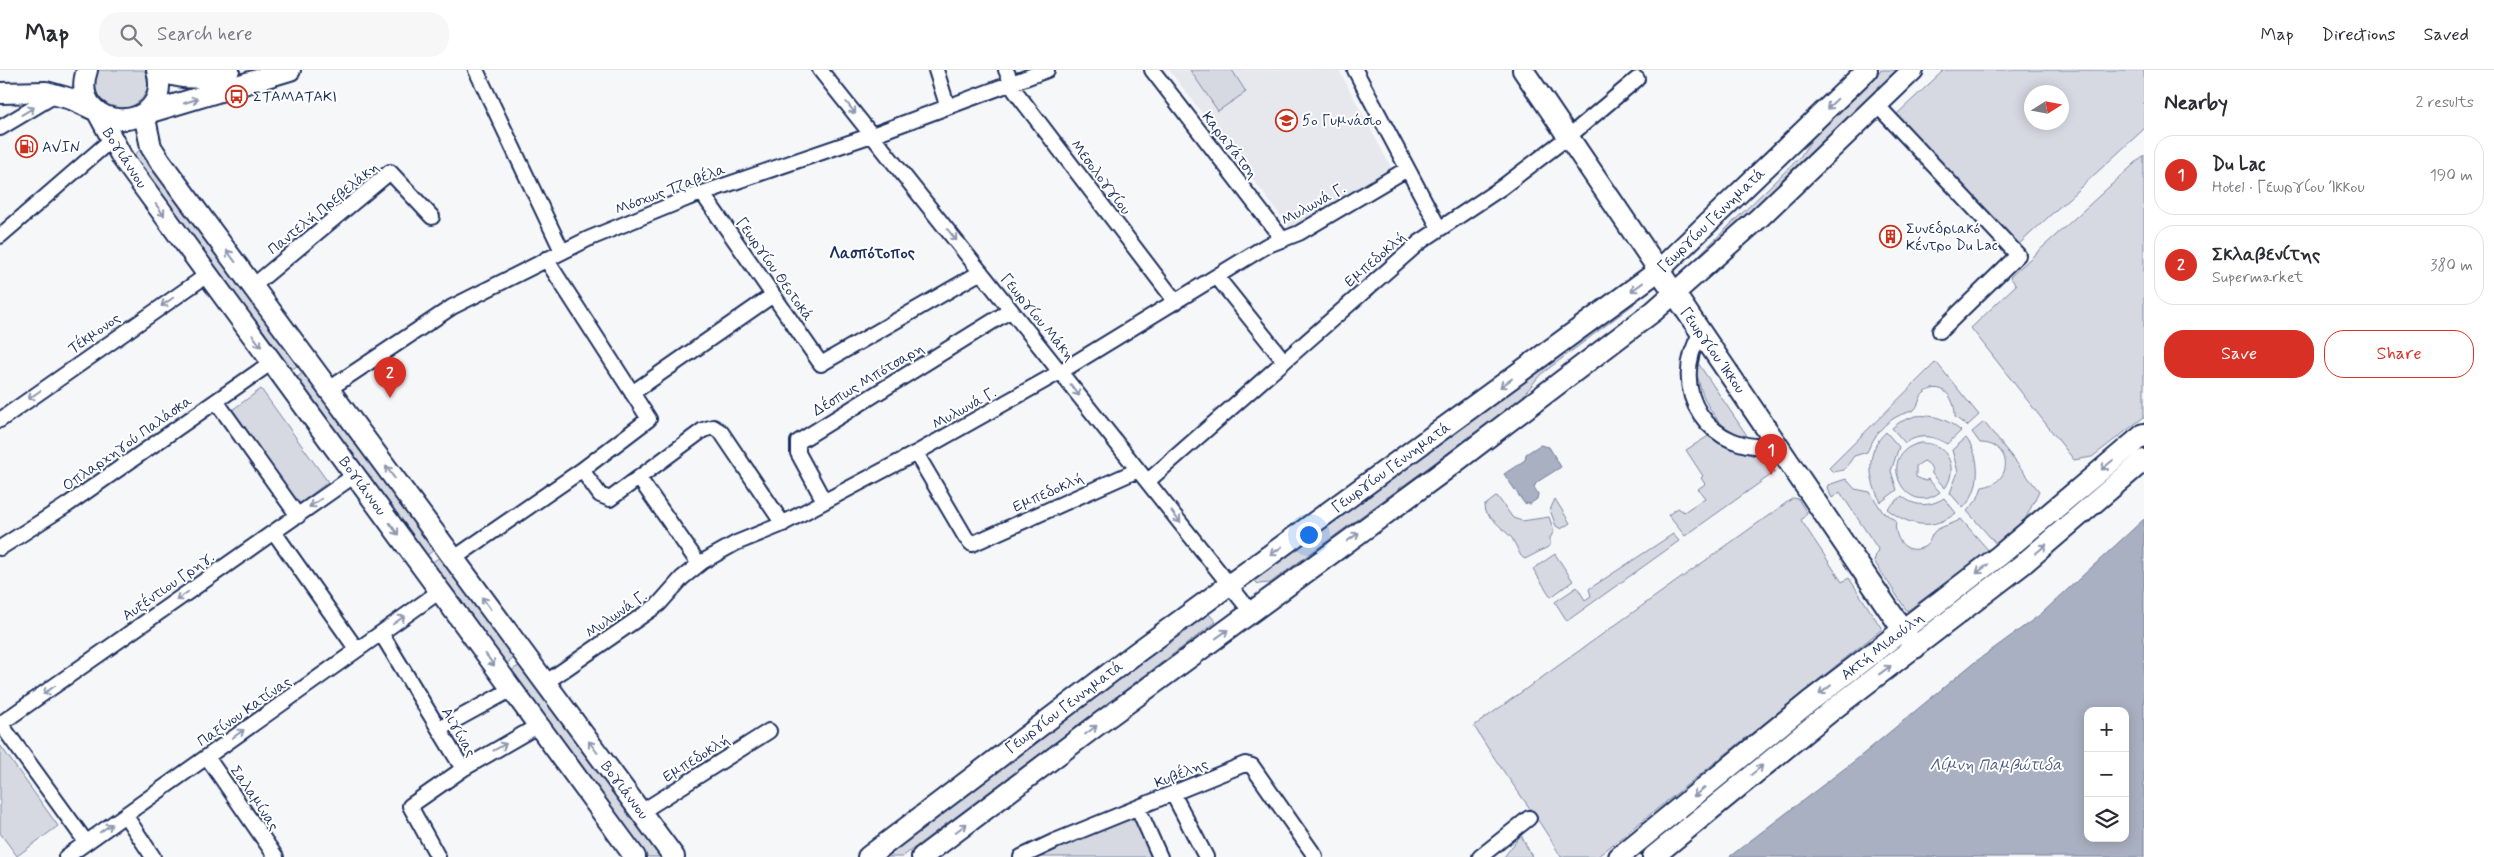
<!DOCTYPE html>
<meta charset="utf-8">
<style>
:root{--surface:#fff;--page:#f7f7f7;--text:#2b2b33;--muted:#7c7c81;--line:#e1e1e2;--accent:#d93025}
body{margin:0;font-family:Mynerve,sans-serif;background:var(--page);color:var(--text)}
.controls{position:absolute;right:15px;bottom:15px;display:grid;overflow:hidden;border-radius:10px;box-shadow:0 2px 12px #0003}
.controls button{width:45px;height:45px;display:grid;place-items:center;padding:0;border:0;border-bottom:1px solid var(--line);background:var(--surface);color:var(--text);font:25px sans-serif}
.compass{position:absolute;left:2024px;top:15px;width:45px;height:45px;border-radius:50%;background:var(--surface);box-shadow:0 2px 12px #0003;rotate:79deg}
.you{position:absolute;left:1308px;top:464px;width:18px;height:18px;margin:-12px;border:4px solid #fff;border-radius:50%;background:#1a73e8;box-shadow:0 0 0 8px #1a73e833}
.badge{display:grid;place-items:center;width:32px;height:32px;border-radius:50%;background:var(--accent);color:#fff;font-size:16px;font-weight:700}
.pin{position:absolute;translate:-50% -41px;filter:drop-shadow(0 1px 2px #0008)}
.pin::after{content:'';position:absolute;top:26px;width:18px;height:15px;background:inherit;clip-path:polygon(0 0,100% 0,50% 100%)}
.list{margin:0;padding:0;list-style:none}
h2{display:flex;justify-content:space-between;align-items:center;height:65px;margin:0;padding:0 20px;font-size:21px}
h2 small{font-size:16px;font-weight:400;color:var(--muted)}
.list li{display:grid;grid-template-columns:32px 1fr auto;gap:15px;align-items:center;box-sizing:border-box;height:80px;margin:0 10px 10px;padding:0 10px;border:1px solid var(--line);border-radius:20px}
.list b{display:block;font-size:19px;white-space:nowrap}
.list p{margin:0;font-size:16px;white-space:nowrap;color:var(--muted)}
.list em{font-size:16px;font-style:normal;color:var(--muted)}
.actions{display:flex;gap:10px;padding:15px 20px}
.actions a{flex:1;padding:11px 0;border:1px solid var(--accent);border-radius:20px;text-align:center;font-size:18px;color:var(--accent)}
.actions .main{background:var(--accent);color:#fff}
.icon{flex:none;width:28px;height:28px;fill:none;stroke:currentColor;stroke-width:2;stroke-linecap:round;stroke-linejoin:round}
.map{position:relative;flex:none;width:2144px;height:787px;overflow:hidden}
header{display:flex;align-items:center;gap:30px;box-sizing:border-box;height:70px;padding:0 25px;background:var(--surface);border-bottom:1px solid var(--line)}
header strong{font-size:24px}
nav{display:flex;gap:28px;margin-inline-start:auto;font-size:18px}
.search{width:350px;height:45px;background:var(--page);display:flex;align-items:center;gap:12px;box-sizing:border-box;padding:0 18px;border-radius:20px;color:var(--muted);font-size:19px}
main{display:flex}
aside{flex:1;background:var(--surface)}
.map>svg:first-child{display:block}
.built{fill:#e6e8ee}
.green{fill:#d6d9e2;stroke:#7884a0;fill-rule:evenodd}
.water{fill:#a9b0c1;stroke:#707c99;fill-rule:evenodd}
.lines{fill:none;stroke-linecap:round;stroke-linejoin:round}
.street-casing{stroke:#1b2f5e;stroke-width:18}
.secondary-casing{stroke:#1b2f5e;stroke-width:24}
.street{stroke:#fff;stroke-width:14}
.secondary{stroke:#fff;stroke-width:20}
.oneway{stroke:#8d97ae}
.labels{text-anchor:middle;stroke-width:4;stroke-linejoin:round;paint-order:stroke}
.poi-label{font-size:15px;fill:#1b2f5e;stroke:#fff;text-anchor:start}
.street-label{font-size:15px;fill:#1b2f5e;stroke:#fff}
.neighbourhood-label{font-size:16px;font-weight:bold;fill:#1b2f5e;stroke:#fff}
.water-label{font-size:16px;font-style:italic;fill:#4d5c81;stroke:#fff}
</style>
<header>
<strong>Map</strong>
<div class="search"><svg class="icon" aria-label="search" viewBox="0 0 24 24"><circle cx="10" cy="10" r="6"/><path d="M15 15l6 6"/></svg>Search here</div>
<nav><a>Map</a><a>Directions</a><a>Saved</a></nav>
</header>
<main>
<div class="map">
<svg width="2144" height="787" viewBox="0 0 2144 787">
<rect width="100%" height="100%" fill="#f6f7f9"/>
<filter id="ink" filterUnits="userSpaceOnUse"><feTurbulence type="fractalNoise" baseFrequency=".02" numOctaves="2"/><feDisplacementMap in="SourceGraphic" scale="10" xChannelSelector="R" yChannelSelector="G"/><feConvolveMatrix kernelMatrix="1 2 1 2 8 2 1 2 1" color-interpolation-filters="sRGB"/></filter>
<g filter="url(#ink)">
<path class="built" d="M1169,0H1339L1392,99L1290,158Z"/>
<path class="green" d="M98,0H144C162,31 111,57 97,23C94,15 95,7 98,0Z
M1190,0H1232L1246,22L1218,41Z
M1881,0H1897L1701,189L1698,186L1800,87L1819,58Z
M1944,0H2144V59L2018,175L1897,44ZM2032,22H2062V52H2032Z
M141,79L298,295L290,301L133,86Z
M2144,85V347L2092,387L2074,390L1971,258L2016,215L2010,207Z
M1632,230L1634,234L1540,305L1518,332L1270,513L1258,514L1254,510Z
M1936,292L1979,345L1967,356L1955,347C1956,330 1943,309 1924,323C1919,327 1919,335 1915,339C1912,342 1904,343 1900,345C1883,353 1875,365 1867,382L1854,386L1844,400L1833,402L1829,398Z
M1698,293L1748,367C1716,363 1698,324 1696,295Z
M304,302L434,480L426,486L296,308Z
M261,319L328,412L299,434L232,340Z
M1915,346C1933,344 1947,349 1961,361L1947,374C1932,365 1919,364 1905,373L1892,358L1900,352Z
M1984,352L2039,421L2023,454L1997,475L1967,441L1977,430L1982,417C2014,413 2013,373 1980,373L1972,362Z
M1886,362L1899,377L1891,401L1897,420L1881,432C1868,410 1865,381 1886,362Z
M1710,365L1726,377L1767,390L1775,402L1685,466L1668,445L1678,438L1684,442L1705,428L1698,419L1705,414L1701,408L1703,406L1686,380Z
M1966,368C1982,387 1981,421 1963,438L1950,423L1958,402L1952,380Z
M1921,373C1946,372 1960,397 1945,418L1932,404C1932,397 1930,394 1924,391L1916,396V407L1925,411L1928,409L1940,422C1905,450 1873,382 1921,373Z
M1846,409L1855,419L1870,422L1882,441L1896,451C1893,467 1905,486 1924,477C1931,473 1930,466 1935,461C1941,456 1954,454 1961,449L1989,481L1907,541L1874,491L1878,479L1840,422L1832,428L1827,418L1828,415Z
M1497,426L1513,448L1522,451L1549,447L1554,461L1550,468V476L1525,489L1521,486L1512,468L1485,442L1484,436Z
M1902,426C1914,437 1930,437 1944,428L1956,443C1933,461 1909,456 1887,439Z
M1793,428L1798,429L1807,443L1801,450L1842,512L1849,508L1882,559L1597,787H1561C1535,741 1501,702 1474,656Z
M1555,429L1570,453L1561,459L1556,456L1550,440Z
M1673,464L1679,471L1567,551L1555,532L1577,517L1585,530L1591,526L1589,519Z
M1555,484L1573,511L1551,527L1533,499Z
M440,487L514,588L506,594L431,493Z
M1208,543L1216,552L902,787H884Z
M520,595L660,787H648L511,601Z
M0,675L58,756L17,786L0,763Z
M1134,745L1152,787H1037L1036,785Z
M1521,765L1532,787H1504Z"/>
<path class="water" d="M1540,375L1549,377L1561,397L1537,412L1534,417L1538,424L1537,429L1530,434L1524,433L1504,404L1525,390L1526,384Z
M2144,449V787H1729L1857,689L1971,595L2041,544ZM2088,641H2125V768H2088Z"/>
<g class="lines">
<defs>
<path id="street" d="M476,0L562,181
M820,0L1251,542
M936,0L947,35
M1006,0L1015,21L1176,232
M1152,0L1283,170
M1355,0L1439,158
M1877,35L2018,185L1940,261
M0,58L57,24
M702,123L821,294L981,202
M0,166L111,70
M1217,207L1284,291
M253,216L390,102L432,147
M1702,261C1665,320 1710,387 1778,375
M329,319L452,237L588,169L688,128L872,65L1047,0
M632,323L773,225
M216,331L298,446
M0,350L207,205
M916,383L966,468L972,474L1138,400
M582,400L600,425L610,429L703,360L713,357L721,362L783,454
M639,408L699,494
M1148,411L1420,172L1501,118L1568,67L1637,9
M824,431L798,383V372L1011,240
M274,462L357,580
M0,478L67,435L272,292
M453,489L582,400L649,349L546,189
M381,563L463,699L410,736L438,787
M545,613L659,534L682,508L702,492L736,473L778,456L916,383L1060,302L1266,176L1299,163L1407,99
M0,653L86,772
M0,654L355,405
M439,659L512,619
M207,687L276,787
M463,699L539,655
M1173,724L1206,787
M1138,738L1160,787
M641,742L769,661
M125,745L153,787
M66,787L440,521
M1021,787L1055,771L1245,694L1252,696L1315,786L1313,787
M1480,787L1529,748"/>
<path id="secondary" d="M87,0C66,63 175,68 157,0
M160,0C184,12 204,8 229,0
M1523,0L1915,578
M0,23L46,22L71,29L97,41
M97,41L123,89L635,787
M144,44L151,77L160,91L674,787
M144,44L290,0
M868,787L1136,583L1658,201L1867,0
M922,787L1096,656L1437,406L1654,241L1759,148L1913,0
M1619,787L1809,632L1999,486L2144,364
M1653,787L1831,641L2023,494L2144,390"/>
</defs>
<use href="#street" class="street-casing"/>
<use href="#secondary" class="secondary-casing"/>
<use href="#street" class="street"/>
<use href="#secondary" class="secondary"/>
</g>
<defs><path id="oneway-shaft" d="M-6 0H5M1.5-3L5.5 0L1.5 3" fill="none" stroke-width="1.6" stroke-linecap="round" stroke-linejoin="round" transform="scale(1.25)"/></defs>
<g class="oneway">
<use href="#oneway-shaft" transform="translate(191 31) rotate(-18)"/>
<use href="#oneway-shaft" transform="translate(1832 34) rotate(136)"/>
<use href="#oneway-shaft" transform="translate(851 38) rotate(52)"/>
<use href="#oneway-shaft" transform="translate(28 41) rotate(-31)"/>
<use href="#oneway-shaft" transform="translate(160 140) rotate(54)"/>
<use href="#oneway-shaft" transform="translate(952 165) rotate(51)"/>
<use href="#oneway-shaft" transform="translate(231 186) rotate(-126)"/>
<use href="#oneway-shaft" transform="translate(1637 217) rotate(144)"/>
<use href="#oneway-shaft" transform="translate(167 232) rotate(145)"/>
<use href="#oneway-shaft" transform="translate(257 271) rotate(54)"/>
<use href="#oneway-shaft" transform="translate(1506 313) rotate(144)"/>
<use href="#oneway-shaft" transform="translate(1075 320) rotate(52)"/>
<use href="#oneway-shaft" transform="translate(34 325) rotate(145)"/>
<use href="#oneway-shaft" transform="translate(2107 395) rotate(140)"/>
<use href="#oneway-shaft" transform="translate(390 402) rotate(-126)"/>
<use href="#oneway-shaft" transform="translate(315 433) rotate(145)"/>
<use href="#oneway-shaft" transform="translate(1176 447) rotate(52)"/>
<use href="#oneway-shaft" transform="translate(394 459) rotate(54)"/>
<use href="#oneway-shaft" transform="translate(1353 467) rotate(-36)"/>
<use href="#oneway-shaft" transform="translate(2041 479) rotate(-40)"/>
<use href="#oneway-shaft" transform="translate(1276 481) rotate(144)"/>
<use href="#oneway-shaft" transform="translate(1982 499) rotate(142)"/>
<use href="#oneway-shaft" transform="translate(182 526) rotate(145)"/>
<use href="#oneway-shaft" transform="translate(486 533) rotate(-126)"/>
<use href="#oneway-shaft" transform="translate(399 550) rotate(-35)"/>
<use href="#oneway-shaft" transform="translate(1222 564) rotate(-36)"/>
<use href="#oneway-shaft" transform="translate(490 590) rotate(54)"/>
<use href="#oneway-shaft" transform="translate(1885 600) rotate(-36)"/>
<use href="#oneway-shaft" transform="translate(49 620) rotate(145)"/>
<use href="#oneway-shaft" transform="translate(1825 620) rotate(142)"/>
<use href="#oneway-shaft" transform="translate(1091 660) rotate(-37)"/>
<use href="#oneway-shaft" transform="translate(238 664) rotate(-35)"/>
<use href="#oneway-shaft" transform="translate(500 677) rotate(-29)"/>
<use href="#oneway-shaft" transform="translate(593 677) rotate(-127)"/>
<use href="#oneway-shaft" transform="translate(1757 700) rotate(-40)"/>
<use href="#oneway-shaft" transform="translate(1699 722) rotate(141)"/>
<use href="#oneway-shaft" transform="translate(106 758) rotate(-35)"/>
<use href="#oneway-shaft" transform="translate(961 758) rotate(-37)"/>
</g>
</g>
<defs>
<symbol id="bus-ring" viewBox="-11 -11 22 22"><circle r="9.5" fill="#fff" stroke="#c8321e" stroke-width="1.5"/><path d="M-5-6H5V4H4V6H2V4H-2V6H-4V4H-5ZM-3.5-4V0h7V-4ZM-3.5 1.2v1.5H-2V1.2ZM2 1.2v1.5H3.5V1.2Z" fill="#c8321e"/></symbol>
<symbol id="school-ring" viewBox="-11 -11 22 22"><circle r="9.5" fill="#fff" stroke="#c8321e" stroke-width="1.5"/><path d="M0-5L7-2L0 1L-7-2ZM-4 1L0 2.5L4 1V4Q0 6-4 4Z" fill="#c8321e"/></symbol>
<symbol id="fuel-ring" viewBox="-11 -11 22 22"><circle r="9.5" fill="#fff" stroke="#c8321e" stroke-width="1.5"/><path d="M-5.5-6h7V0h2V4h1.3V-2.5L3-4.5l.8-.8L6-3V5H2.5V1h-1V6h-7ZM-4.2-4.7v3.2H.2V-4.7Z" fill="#c8321e"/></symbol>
<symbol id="building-ring" viewBox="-11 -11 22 22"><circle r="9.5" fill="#fff" stroke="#c8321e" stroke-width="1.5"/><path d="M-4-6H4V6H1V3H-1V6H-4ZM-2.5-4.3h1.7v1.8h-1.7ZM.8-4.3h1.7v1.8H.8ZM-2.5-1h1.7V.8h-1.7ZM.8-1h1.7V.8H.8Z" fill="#c8321e"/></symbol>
</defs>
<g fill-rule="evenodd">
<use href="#bus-ring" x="224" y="14" width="25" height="25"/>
<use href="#school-ring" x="1274" y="38" width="25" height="25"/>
<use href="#fuel-ring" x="14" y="64" width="25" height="25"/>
<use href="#building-ring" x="1878" y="154" width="25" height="25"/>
</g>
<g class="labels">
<g class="poi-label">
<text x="253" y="31">ΣΤΑΜΑΤΑΚΙ</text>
<text x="1302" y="55">5ο Γυμνάσιο</text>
<text x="42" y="82">AVIN</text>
<text x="1906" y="163">Συνεδριακό<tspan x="1906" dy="17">Κέντρο Du Lac</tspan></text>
</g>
<g class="street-label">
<text transform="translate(1230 75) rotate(52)" y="5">Καραγάτση</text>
<text transform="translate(125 88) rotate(57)" y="5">Βογιάννου</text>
<text transform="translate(1101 107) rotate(53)" y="5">Μεσολογγίου</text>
<text transform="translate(670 119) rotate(-21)" y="5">Μόσχως Τζαβέλα</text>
<text transform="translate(1313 134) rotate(-29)" y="5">Μυλωνά Γ.</text>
<text transform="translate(323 138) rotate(-39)" y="5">Παντελή Πρεβελάκη</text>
<text transform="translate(1711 150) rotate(-44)" y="5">Γεωργίου Γεννηματά</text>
<text transform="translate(1375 189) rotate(-41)" y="5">Εμπεδοκλή</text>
<text transform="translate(775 199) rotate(55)" y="5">Γεωργίου Θεοτοκά</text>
<text transform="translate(1038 247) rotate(51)" y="5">Γεωργίου Μάκη</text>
<text transform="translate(94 263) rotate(-35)" y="5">Τέκμονος</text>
<text transform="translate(1713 280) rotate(55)" y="5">Γεωργίου Ίκκου</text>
<text transform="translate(868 309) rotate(-31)" y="5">Δέσπως Μπότσαρη</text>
<text transform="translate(964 338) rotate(-29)" y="5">Μυλωνά Γ.</text>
<text transform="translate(127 373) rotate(-35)" y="5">Οπλαρχηγού Παλάσκα</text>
<text transform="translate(1391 397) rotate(-36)" y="5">Γεωργίου Γεννηματά</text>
<text transform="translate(363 416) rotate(54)" y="5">Βογιάννου</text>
<text transform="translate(1048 422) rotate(-24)" y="5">Εμπεδοκλή</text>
<text transform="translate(168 516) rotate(-35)" y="5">Αυξέντιου Γρηγ.</text>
<text transform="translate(616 544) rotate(-35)" y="5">Μυλωνά Γ.</text>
<text transform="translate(1882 576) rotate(-38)" y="5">Ακτή Μιαούλη</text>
<text transform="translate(1064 637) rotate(-37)" y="5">Γεωργίου Γεννηματά</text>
<text transform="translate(244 641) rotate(-35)" y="5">Παξίνου Κατίνας</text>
<text transform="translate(459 662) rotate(60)" y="5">Αιγίνας</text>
<text transform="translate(696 688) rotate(-32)" y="5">Εμπεδοκλή</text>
<text transform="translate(1181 703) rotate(-22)" y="5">Κυβέλης</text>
<text transform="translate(625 720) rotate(53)" y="5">Βογιάννου</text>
<text transform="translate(255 728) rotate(56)" y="5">Σαλαμίνας</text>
</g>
<g class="neighbourhood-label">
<text x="872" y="188">Λασπότοπος</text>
</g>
<g class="water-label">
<text x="1996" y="700">Λίμνη Παμβώτιδα</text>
</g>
</g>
</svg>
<div class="controls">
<button>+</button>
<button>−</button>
<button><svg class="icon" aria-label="layers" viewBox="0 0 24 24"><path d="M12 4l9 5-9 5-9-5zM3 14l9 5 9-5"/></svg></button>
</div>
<svg class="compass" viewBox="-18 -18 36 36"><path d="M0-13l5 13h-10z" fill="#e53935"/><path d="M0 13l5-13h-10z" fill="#7c7c81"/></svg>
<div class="you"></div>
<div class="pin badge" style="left:1771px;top:405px">1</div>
<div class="pin badge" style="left:390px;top:328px">2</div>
</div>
<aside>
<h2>Nearby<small>2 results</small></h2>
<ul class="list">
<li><span class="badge">1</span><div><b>Du Lac</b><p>Hotel · Γεωργίου Ίκκου</p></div><em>190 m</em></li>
<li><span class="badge">2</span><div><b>Σκλαβενίτης</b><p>Supermarket</p></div><em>380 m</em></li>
</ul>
<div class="actions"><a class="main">Save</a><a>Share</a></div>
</aside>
</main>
